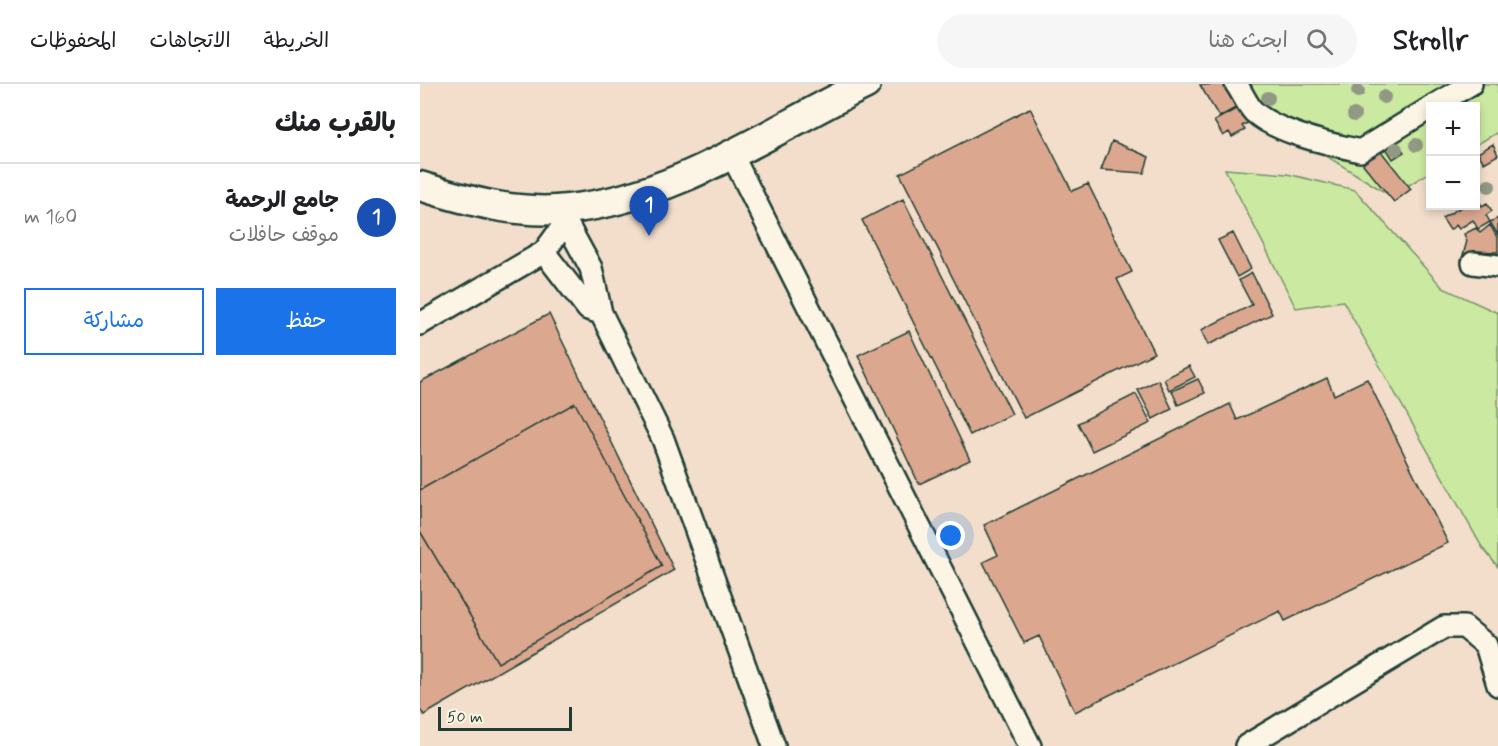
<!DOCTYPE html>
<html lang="ar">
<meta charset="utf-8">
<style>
:root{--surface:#fff;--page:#f6f6f6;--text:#202124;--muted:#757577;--line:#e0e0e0;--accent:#1a73e8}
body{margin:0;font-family:Mynerve,"Playpen Sans Arabic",sans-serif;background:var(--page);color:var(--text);direction:rtl}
.controls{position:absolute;right:18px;top:18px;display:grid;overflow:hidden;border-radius:0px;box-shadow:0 3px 9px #0003}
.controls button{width:54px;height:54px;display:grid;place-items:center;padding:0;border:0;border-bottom:2px solid var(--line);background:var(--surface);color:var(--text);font:30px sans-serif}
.scale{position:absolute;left:18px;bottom:15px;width:134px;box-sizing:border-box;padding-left:6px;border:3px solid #1f3d34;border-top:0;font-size:16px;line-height:21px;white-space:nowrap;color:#1f3d34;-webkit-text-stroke:4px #fcf5e5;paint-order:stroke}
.you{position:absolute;left:531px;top:452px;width:21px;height:21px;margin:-15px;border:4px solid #fff;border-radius:50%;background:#1a73e8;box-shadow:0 0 0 9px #1a73e833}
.badge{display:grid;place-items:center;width:39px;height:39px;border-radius:50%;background:var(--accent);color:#fff;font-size:20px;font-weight:700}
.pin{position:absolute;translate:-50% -50px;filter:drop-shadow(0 2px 3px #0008)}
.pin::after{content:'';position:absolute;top:32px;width:21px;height:18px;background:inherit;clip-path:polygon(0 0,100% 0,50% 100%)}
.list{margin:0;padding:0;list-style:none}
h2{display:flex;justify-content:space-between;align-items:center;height:78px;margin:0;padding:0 24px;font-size:26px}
h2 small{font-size:20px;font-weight:400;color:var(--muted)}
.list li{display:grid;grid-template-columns:39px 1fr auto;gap:18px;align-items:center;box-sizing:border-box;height:108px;padding:0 24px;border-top:2px solid var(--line)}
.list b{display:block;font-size:22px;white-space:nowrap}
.list p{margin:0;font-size:20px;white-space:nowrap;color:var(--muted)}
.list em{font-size:20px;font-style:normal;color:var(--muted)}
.actions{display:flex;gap:12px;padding:18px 24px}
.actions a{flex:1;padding:14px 0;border:2px solid var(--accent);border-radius:0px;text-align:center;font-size:21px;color:var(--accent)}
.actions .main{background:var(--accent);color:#fff}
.icon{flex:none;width:33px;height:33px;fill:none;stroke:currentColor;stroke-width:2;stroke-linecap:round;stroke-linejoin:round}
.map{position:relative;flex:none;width:1078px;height:662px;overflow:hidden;direction:ltr}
header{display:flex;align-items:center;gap:36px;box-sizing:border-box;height:84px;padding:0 30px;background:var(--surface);border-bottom:2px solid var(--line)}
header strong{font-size:28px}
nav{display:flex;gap:33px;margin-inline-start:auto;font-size:21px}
.search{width:420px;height:54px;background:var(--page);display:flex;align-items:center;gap:15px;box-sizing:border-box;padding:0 21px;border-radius:33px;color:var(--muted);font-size:22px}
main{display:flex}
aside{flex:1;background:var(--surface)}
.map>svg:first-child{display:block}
.green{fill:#cbe9a0;stroke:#75936a;stroke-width:1.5}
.building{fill:#dba88f;stroke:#1f3d34;stroke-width:1.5}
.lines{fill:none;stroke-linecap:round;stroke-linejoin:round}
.minor-casing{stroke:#1f3d34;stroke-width:26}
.secondary-casing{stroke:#1f3d34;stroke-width:33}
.minor{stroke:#fcf5e5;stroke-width:21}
.secondary{stroke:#fcf5e5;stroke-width:28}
.tree{fill:#919884}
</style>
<header>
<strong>Strollr</strong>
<div class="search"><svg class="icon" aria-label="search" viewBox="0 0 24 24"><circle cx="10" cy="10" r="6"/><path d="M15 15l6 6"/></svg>ابحث هنا</div>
<nav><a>الخريطة</a><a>الاتجاهات</a><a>المحفوظات</a></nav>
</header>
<main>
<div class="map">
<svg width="1078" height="662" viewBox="0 0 1078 662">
<rect width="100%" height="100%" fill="#f2decb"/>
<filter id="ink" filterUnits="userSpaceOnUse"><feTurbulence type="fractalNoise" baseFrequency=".0167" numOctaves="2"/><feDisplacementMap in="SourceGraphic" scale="12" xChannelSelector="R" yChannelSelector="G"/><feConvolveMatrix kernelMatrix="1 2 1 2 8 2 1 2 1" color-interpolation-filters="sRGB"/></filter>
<g filter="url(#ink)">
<path class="green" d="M824,0H1078V48L1056,61V22H1010V88L971,112L853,39Z
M805,85L867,90L935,106L1023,204L1078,229V483L1062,463L923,217L876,224Z"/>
<path class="building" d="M809,0L821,21L799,33L780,1Z
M823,21L831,37L822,42L825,46L812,53L809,48L803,52L794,37Z
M610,24L652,107L668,100L712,188L697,195L734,269L604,334L480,90Z
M692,57L729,73L724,89L681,86Z
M976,57L984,68L973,75L966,64Z
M1073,60L1078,71L1064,79L1058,69Z
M960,66L991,105L974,118L943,80Z
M1056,113L1062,122L1067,119L1072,127L1066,131L1070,138L1058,145L1053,136L1039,145L1036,141L1030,146L1022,134L1043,122H1056Z
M483,115L592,330L550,351L442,136Z
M1078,134V151L1070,138Z
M1070,141L1078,155V168L1055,167L1054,171H1043L1047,157L1044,150L1056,144L1060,149Z
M813,149L831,185L817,193L798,156Z
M832,189L852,230L788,261L781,246L832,221L819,196Z
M129,230L254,486L4,631L0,626V298Z
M489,247L550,376L499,400L438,271Z
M769,282L775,293L749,306L744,295Z
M907,294L914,311L947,295L1028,459L865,537L860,527L655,628L619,552L604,559L563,478L578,471L564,441L810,320L817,336Z
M778,295L785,309L758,321L752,307Z
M738,296L752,325L733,335L718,306Z
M716,310L731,339L672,367L658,339Z
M155,319L242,482L78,579L0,447V406Z"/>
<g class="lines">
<defs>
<path id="minor" d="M816,0C822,8 827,21 834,28C859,50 908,59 940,67L1010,24
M1013,22L1051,0
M312,71L610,662
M146,138L171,184L181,229L243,355L354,662
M124,168L168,225L181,229
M1053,179L1078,182
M0,240L124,168L146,138L147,127
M826,662L1024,543H1044L1066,561L1078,601"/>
<path id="secondary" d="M0,102C48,117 97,131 148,125C257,114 350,46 446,0"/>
</defs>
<use href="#minor" class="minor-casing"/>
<use href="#secondary" class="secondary-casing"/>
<use href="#minor" class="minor"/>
<use href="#secondary" class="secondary"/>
</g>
<g class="tree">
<circle cx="938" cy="7" r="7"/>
<circle cx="964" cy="13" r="7"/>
<circle cx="848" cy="14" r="7"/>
<circle cx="934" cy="31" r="7"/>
<circle cx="996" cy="61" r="7"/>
<circle cx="976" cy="65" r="7"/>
<circle cx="1069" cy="102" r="7"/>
</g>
</g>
</svg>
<div class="controls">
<button>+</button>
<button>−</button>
</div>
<div class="scale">50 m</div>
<div class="you"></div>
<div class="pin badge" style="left:229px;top:152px;background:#1a4fb4">1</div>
</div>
<aside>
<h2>بالقرب منك<small></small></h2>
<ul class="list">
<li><span class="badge" style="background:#1a4fb4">1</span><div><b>جامع الرحمة</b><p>موقف حافلات</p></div><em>160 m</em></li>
</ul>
<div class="actions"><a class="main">حفظ</a><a>مشاركة</a></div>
</aside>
</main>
